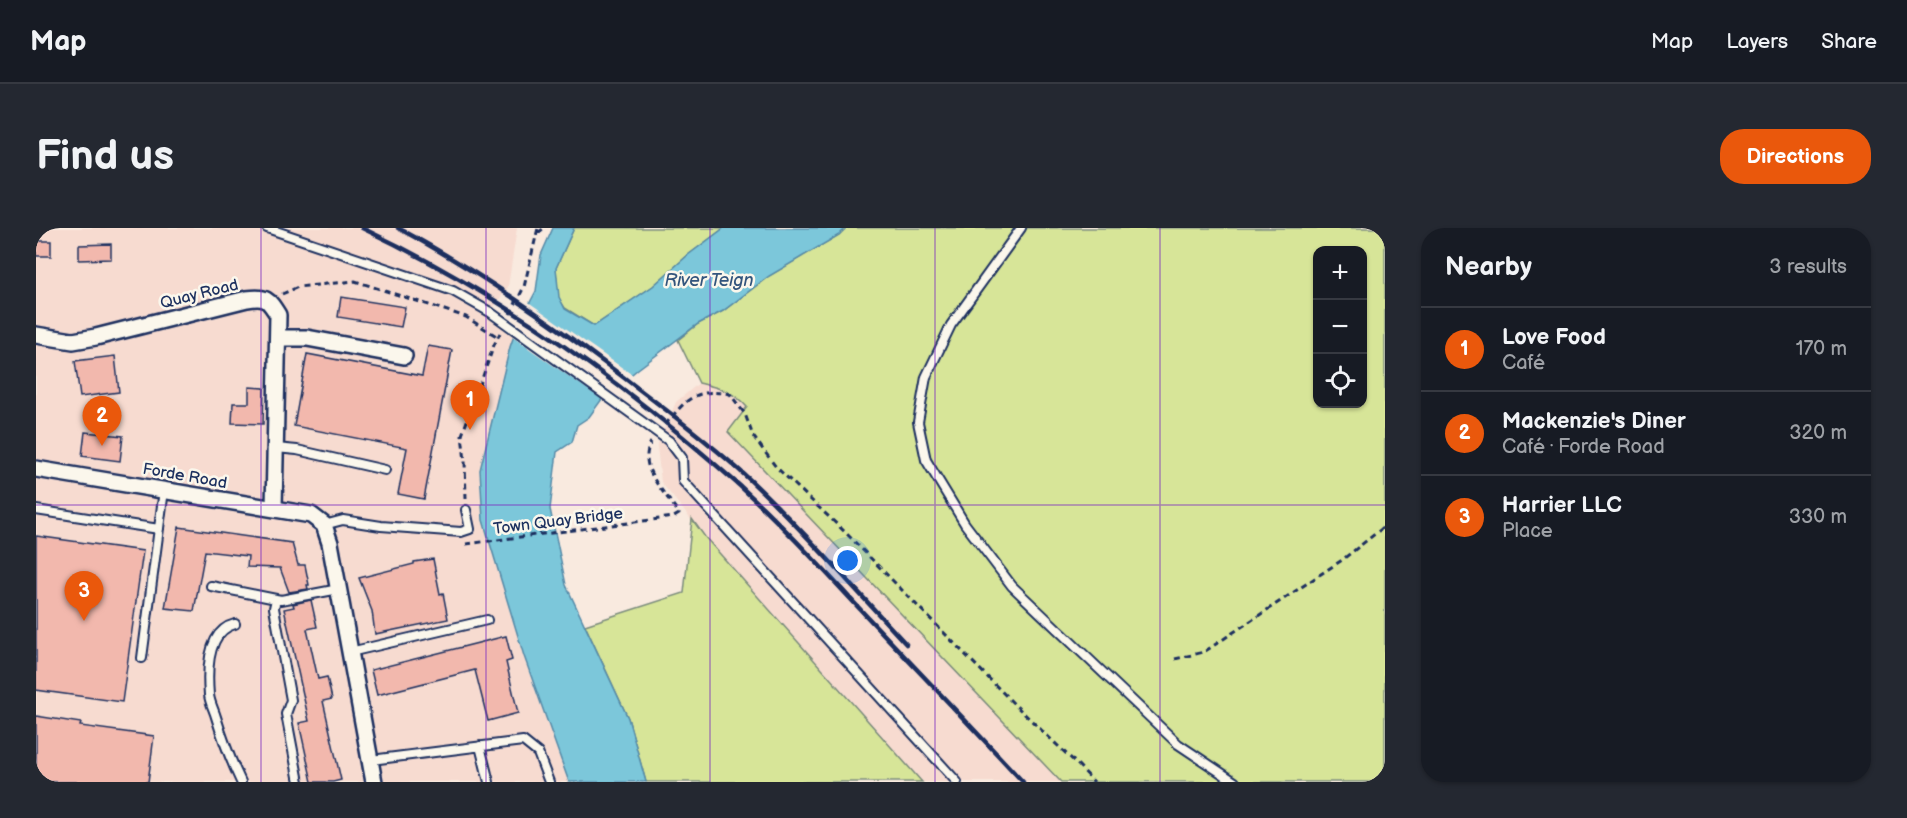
<!DOCTYPE html>
<meta charset="utf-8">
<style>
:root{--surface:#171b24;--page:#242831;--text:#f1f3f6;--muted:#9ea1a6;--line:#363941;--accent:#ea580c}
body{margin:0;font-family:"Balsamiq Sans",sans-serif;background:var(--page);color:var(--text)}
.controls{position:absolute;right:18px;top:18px;display:grid;overflow:hidden;border-radius:12px;box-shadow:0 2px 4px #0004}
.controls button{width:54px;height:54px;display:grid;place-items:center;padding:0;border:0;border-bottom:2px solid var(--line);background:var(--surface);color:var(--text);font:30px sans-serif}
.you{position:absolute;left:812px;top:333px;width:21px;height:21px;margin:-15px;border:4px solid #fff;border-radius:50%;background:#1a73e8;box-shadow:0 0 0 9px #1a73e833}
.badge{display:grid;place-items:center;width:39px;height:39px;border-radius:50%;background:var(--accent);color:#fff;font-size:20px;font-weight:700}
.pin{position:absolute;translate:-50% -50px;filter:drop-shadow(0 2px 3px #0008)}
.pin::after{content:'';position:absolute;top:32px;width:21px;height:18px;background:inherit;clip-path:polygon(0 0,100% 0,50% 100%)}
.list{margin:0;padding:0;list-style:none}
h2{display:flex;justify-content:space-between;align-items:center;height:78px;margin:0;padding:0 24px;font-size:26px}
h2 small{font-size:20px;font-weight:400;color:var(--muted)}
.list li{display:grid;grid-template-columns:39px 1fr auto;gap:18px;align-items:center;box-sizing:border-box;height:84px;padding:0 24px;border-top:2px solid var(--line)}
.list b{display:block;font-size:22px;white-space:nowrap}
.list p{margin:0;font-size:20px;white-space:nowrap;color:var(--muted)}
.list em{font-size:20px;font-style:normal;color:var(--muted)}
.icon{flex:none;width:33px;height:33px;fill:none;stroke:currentColor;stroke-width:2;stroke-linecap:round;stroke-linejoin:round}
.map{position:relative;flex:none;width:1349px;height:554px;overflow:hidden;border-radius:24px}
header{display:flex;align-items:center;gap:36px;box-sizing:border-box;height:84px;padding:0 30px;background:var(--surface);border-bottom:2px solid var(--line)}
header strong{font-size:28px}
nav{display:flex;gap:33px;margin-inline-start:auto;font-size:21px}
.intro{display:flex;align-items:center;justify-content:space-between;box-sizing:border-box;height:144px;padding:0 36px}
h1{margin:0;font-size:42px}
.button{padding:15px 27px;border-radius:24px;background:var(--accent);color:#fff;font-size:21px;font-weight:700}
main{display:flex;gap:36px;padding:0 36px}
aside{flex:1;background:var(--surface);border-radius:24px;box-shadow:0 2px 4px #0004}
.map>svg:first-child{display:block}
.built{fill:#f7dbd0}
.green{fill:#d7e598;stroke:#798a7b;stroke-width:1.5;fill-rule:evenodd}
.water{fill:#7bc7da;stroke:#558aa8;stroke-width:1.5}
.pier{fill:#f9eadf}
.building{fill:#f2b8ad;stroke:#1b2f5e;stroke-width:1.5}
.lines{fill:none;stroke-linecap:round;stroke-linejoin:round}
.lane-casing{stroke:#1b2f5e;stroke-width:12}
.street-casing{stroke:#1b2f5e;stroke-width:20}
.path{stroke:#1b2f5e;stroke-width:3;stroke-dasharray:6 4.5;stroke-linecap:butt}
.lane{stroke:#fbf7ec;stroke-width:8}
.street{stroke:#fbf7ec;stroke-width:15}
.rail{stroke:#1b2f5e;stroke-width:4.5}
.lane-bridge-casing{stroke:#1b2f5e;stroke-width:12;stroke-linecap:butt}
.lane-bridge{stroke:#fbf7ec;stroke-width:8}
.grid{fill:none;stroke:#7b2cbf;stroke-width:1.5;stroke-opacity:0.55}
.labels{text-anchor:middle;stroke-width:5;stroke-linejoin:round;paint-order:stroke}
.street-label{font-size:16px;fill:#1b2f5e;stroke:#fbf7ec}
.water-label{font-size:18px;font-style:italic;fill:#33557d;stroke:#fbf7ec}
</style>
<header>
<strong>Map</strong>
<nav><a>Map</a><a>Layers</a><a>Share</a></nav>
</header>
<div class="intro"><h1>Find us</h1><a class="button">Directions</a></div>
<main>
<div class="map">
<svg width="1349" height="554" viewBox="0 0 1349 554">
<rect width="100%" height="100%" fill="#f9eadf"/>
<filter id="ink" filterUnits="userSpaceOnUse"><feTurbulence type="fractalNoise" baseFrequency=".0167" numOctaves="2"/><feDisplacementMap in="SourceGraphic" scale="12" xChannelSelector="R" yChannelSelector="G"/><feConvolveMatrix kernelMatrix="1 2 1 2 8 2 1 2 1" color-interpolation-filters="sRGB"/></filter>
<g filter="url(#ink)">
<path class="built" d="M0,0H481L472,59L456,82L481,99L474,119L444,242L447,292L488,428L533,554H0Z
M663,155L692,162L703,170L711,179L693,204L1025,554H886L669,309L625,254L621,218L640,174Z"/>
<path class="green" d="M538,0H688L652,27L617,58L558,98L529,80L522,69L520,40Z
M810,0H1349V554H1025L692,204L711,179C697,163 683,160 663,155L642,112L662,96L687,83L733,48L803,7ZM1282,22H1326V176H1282Z
M656,291L669,309L886,554H610L592,490L549,397L648,365Z"/>
<path class="water" d="M517,0H538L520,40L523,69L529,81L558,98L617,58L652,27L688,0H810L803,7L733,48L687,83L662,96L602,141L566,171L553,189L541,197L536,214L521,224L514,281L530,357L592,490L610,554H533L488,428L447,292L444,242L474,119L481,99L500,63L505,27Z"/>
<path class="pier" d="M491,73L598,148L568,173L475,108Z"/>
<path class="building" d="M0,13H15V28H0Z
M75,16V31L43,32V17Z
M305,69L369,79L365,99L302,89Z
M392,118L416,122L388,271L362,266L371,220L258,198L271,126L386,148Z
M79,128L83,164L44,169L39,133Z
M213,159L228,160L227,196L196,195L197,175H213Z
M49,204L87,208L84,233L46,228Z
M143,299L256,315L262,337H269L273,357H271L272,361L253,364L244,340L211,339L212,328L169,323L158,383L129,380Z
M0,308L107,323L86,474L0,462Z
M397,331L404,366L407,365L412,391L339,406L336,383L323,350L378,336V334Z
M275,372L281,399L271,401L282,451L291,449L296,471L287,473L305,552L297,554H276L263,495L273,493L248,381L258,379L257,376Z
M470,408L476,432L470,434L482,485L452,493L439,442L341,467L335,442Z
M0,488L45,495L44,498L118,508L112,554H0Z"/>
<g class="lines">
<defs>
<path id="lane" d="M231,0L417,63L454,84
M985,0L915,97L890,149L882,194L890,232L929,296L976,358L1142,516L1199,554
M633,213L646,230L647,253L921,554
M240,220L261,222L349,242
M0,282L123,301
M288,297L307,292L345,298L425,304L434,301L430,282
M175,358L245,372L303,361
M240,371L238,380L255,472L250,486L263,554
M199,396C171,403 171,443 173,467C174,475 178,482 180,489C187,512 195,533 205,554
M314,424L451,392
M106,430L128,262
M444,518L453,554
M335,532L487,513L502,525L513,554"/>
<path id="street" d="M0,107L37,113L60,109L211,71C230,68 232,71 242,87L238,280
M242,110H271L368,128
M0,241L275,287L288,297L294,315L338,554"/>
</defs>
<use href="#lane" class="lane-casing"/>
<use href="#street" class="street-casing"/>
<path class="path" d="M502,5L508,0
M246,66L262,59L319,53L430,89L462,109
M474,86L488,59L502,0
M629,197C651,171 658,160 694,166L709,186L717,208L740,239L809,304L976,474L1043,538L1058,554
M430,271L429,233L426,207L458,117L464,105
M430,316L638,289L643,286C630,264 600,241 615,214
M1139,431L1168,424L1306,332L1349,298"/>
<use href="#lane" class="lane"/>
<use href="#street" class="street"/>
<path class="rail" d="M326,0C464,65 591,157 704,258C751,301 794,349 837,395C887,448 937,500 987,554
M362,0C448,46 527,102 604,162C641,190 679,219 713,251C768,303 818,360 870,416"/>
<defs>
<path id="lane-bridge" d="M454,84L633,213"/>
</defs>
<use href="#lane-bridge" class="lane-bridge-casing"/>
<use href="#lane-bridge" class="lane-bridge"/>
</g>
</g>
<path class="grid" d="M225,0V554M450,0V554M674,0V554M899,0V554M1124,0V554M0,277H1349"/>
<g class="labels">
<g class="street-label">
<text transform="translate(163 65) rotate(-14)" y="6">Quay Road</text>
<text transform="translate(149 247) rotate(10)" y="6">Forde Road</text>
<text transform="translate(522 292) rotate(-7)" y="6">Town Quay Bridge</text>
</g>
<g class="water-label">
<text x="673" y="58">River Teign</text>
</g>
</g>
</svg>
<div class="controls">
<button>+</button>
<button>−</button>
<button><svg class="icon" aria-label="locate" viewBox="0 0 24 24"><circle cx="12" cy="12" r="6"/><path d="M12 2v4M12 18v4M2 12h4M18 12h4"/></svg></button>
</div>
<div class="you"></div>
<div class="pin badge" style="left:434px;top:202px">1</div>
<div class="pin badge" style="left:66px;top:218px">2</div>
<div class="pin badge" style="left:48px;top:393px">3</div>
</div>
<aside>
<h2>Nearby<small>3 results</small></h2>
<ul class="list">
<li><span class="badge">1</span><div><b>Love Food</b><p>Café</p></div><em>170 m</em></li>
<li><span class="badge">2</span><div><b>Mackenzie's Diner</b><p>Café · Forde Road</p></div><em>320 m</em></li>
<li><span class="badge">3</span><div><b>Harrier LLC</b><p>Place</p></div><em>330 m</em></li>
</ul>
</aside>
</main>
